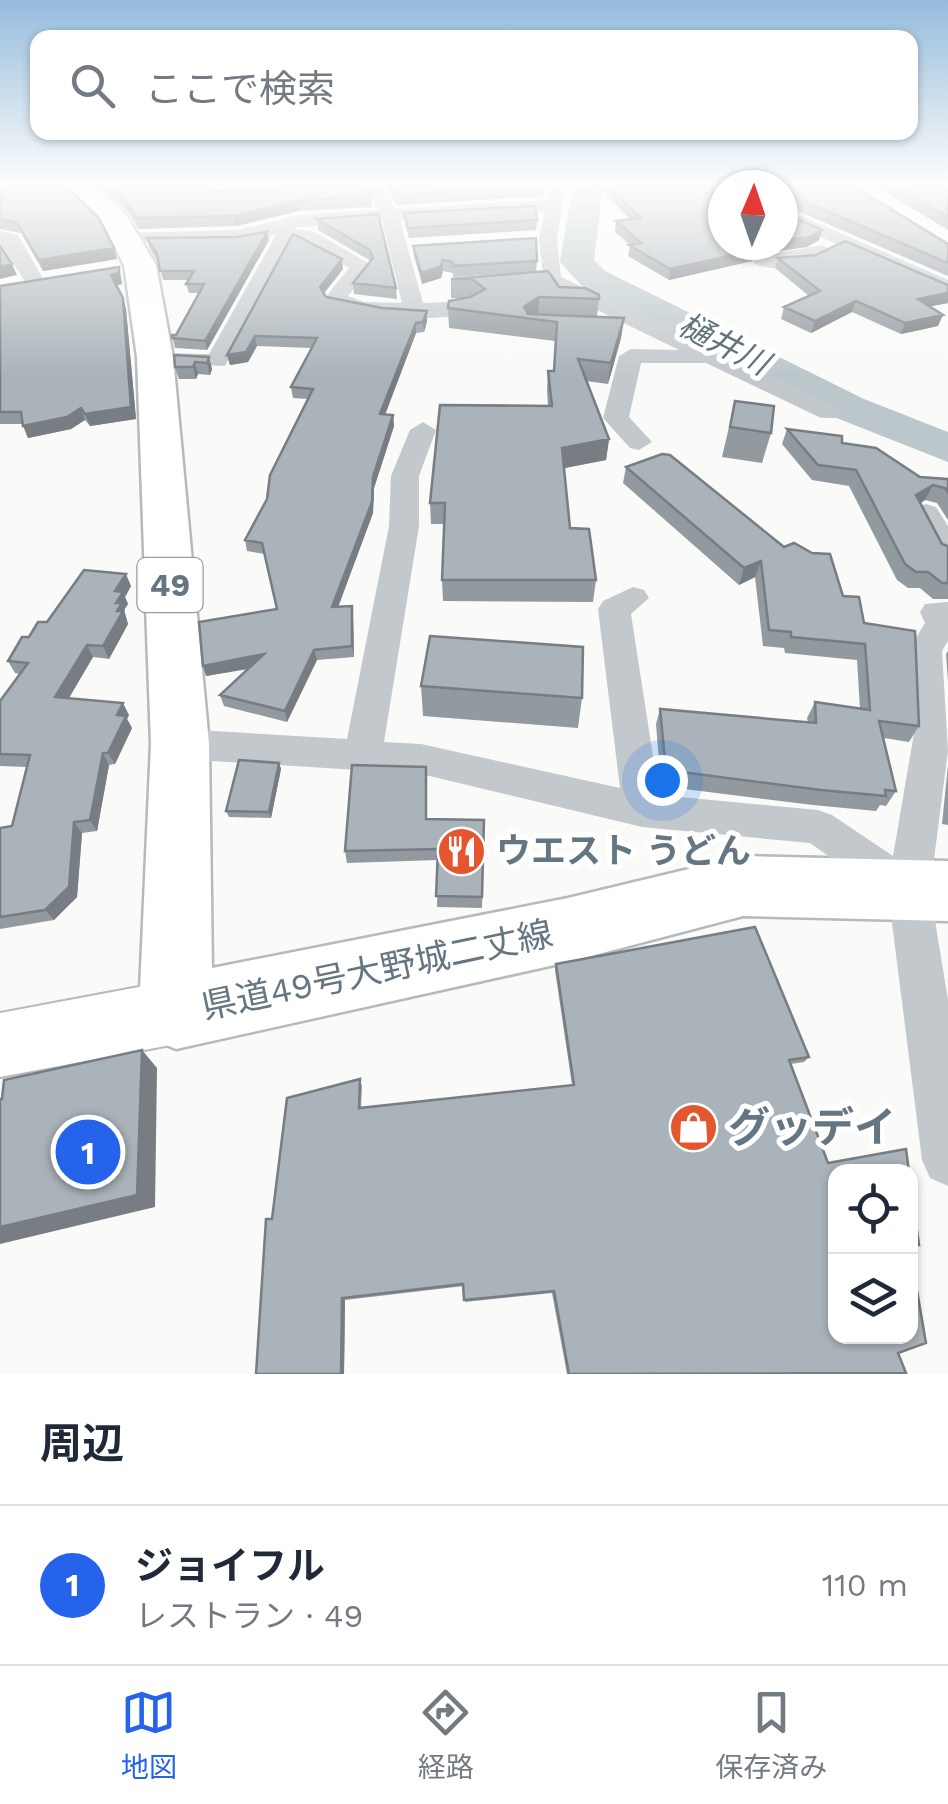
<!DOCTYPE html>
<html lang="ja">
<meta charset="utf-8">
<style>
:root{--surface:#fff;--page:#f2f2f3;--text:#1f2937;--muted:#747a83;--line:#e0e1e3;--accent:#2563eb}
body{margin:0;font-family:"Work Sans","Noto Sans JP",sans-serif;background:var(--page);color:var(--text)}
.controls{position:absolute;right:30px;bottom:30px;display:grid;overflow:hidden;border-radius:20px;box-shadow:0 2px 8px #0004}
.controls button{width:90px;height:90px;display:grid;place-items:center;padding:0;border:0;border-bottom:2px solid var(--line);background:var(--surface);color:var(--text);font:50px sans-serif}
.compass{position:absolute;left:708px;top:170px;width:90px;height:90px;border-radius:50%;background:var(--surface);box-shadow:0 2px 8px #0004;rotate:2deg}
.you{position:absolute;left:662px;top:780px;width:35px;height:35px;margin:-25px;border:8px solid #fff;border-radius:50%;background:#1a73e8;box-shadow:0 0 0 15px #1a73e833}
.badge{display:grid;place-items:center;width:65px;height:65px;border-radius:50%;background:var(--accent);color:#fff;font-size:32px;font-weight:700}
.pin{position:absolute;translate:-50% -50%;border:5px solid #fff;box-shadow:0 2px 10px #0006}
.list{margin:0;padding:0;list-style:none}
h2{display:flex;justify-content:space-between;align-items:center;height:130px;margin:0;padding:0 40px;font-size:42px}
h2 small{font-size:32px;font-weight:400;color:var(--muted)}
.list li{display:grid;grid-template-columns:65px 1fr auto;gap:30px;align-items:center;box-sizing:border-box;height:160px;padding:0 40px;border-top:2px solid var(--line)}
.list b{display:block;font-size:38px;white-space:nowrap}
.list p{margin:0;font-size:32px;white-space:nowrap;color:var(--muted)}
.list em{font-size:32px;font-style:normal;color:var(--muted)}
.icon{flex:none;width:55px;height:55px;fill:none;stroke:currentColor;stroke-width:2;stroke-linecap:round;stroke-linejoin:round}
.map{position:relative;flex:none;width:948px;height:1374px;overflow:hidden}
.search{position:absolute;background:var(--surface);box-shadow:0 2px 8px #0004;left:30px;right:30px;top:30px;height:110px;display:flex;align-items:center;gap:25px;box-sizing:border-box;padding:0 35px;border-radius:20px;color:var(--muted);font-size:38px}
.sheet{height:290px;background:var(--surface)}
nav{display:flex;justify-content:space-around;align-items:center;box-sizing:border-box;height:140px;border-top:2px solid var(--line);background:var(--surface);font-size:28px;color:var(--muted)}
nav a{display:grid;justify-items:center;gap:5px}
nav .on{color:var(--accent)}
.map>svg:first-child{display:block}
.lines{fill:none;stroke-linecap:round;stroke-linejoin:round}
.river{fill:#bbc7cb;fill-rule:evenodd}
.secondary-casing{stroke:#b3babf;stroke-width:4}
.primary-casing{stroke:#b5babe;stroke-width:5}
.street{fill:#c3c8cc;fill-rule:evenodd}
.secondary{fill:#fff;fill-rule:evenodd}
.primary{fill:#fff;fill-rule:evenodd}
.wall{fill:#929a9f}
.shaded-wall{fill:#777d82}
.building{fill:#aab3b9;stroke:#777d82;stroke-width:2.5}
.labels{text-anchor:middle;stroke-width:10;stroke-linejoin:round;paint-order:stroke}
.far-water-label{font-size:32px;font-style:italic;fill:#60757c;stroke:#fff}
.shield{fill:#fff;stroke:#939fa8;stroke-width:2.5}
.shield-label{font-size:32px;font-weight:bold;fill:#657683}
.poi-label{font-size:35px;font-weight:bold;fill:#657683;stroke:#fff;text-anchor:start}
.street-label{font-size:35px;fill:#657683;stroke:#fff}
.near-poi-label{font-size:42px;font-weight:bold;fill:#657683;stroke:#fff;text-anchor:start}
</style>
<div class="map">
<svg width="948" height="1374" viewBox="0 0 948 1374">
<rect width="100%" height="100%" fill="#fafaf8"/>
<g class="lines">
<path class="river" d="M573,184H603L594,260L605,271L864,399L948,432V462L834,417L581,285L560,262Z"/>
<defs>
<path id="secondary" d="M176,980L198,990L208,1012L198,1034L176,1044L0,1077V1013Z"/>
<path id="primary" d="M62,184H91L126,215L156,265L173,357L209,744L212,968L568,898L743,856L948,861V921L743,916L568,962L176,1049L150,1038L139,1012L151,744L137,357L124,265L104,225Z"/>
</defs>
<use href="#secondary" class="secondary-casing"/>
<use href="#primary" class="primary-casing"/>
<path class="street" d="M365,184H382L395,209L547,200L549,184H566L557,239L561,277L839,408L843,413L839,418H821L706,363H641L629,417L652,442L639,450L630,448L603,418L619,356L631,349L679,350L544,284L539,239L545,211L400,220L423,303L470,301L478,302L481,307L478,312C431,323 373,319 328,303L324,299L349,268L303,241L292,239L225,366L158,363L154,358L158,353L209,354L276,235L237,242L125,243L116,237L118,233L237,230L299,215L378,210ZM382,221L402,303L364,302L348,296L371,267L368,263L315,232L291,228Z
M783,208L948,280V294L783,220Z
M0,231L18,235L45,282L42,286H28L0,243Z
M822,245L832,251C818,265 769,275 753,262L763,256Z
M423,422L436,430L419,476V526L384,742L421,744L620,788L598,609L603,601L633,587L644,590L649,598L631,614L659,795L818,810L832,815L893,856L914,733L908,651L925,623L920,612L925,604L948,602V641L942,651L948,751L930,890L948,1000V1186L930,1178L922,1160L889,899L810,843L642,827L421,774L180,759L167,754L161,744L167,734L180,729L347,739L389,526L391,476L410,430Z
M926,504L936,507L948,526V561L937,558L912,513L916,507Z"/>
<use href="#secondary" class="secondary"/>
<use href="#primary" class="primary"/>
</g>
<path class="wall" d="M0,184L114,248L117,259L43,271L21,233L0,229Z
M97,184H205L216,191L371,196L372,207L299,211L236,226L139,229L128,212Z
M384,184H544V196L397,205Z
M595,184H850L948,244V276L784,205L723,185L784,213L819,240L807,247L756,254L752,261L669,280L628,256L630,245L615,232L616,221L630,219Z
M872,184H948V230Z
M404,213L537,220L536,230L409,238L405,223Z
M378,214L396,288L397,299L354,294L353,283L371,261L318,230L317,219Z
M267,232L269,240L207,350L175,348L172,335H176L199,293H189L186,284L189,280H163L158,262L149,247L147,238L235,237Z
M413,246L537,261L536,272L453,277V273L443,271L441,278L422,284L414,256Z
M778,258L948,285V303L930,306L938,326L901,334L852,312L811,333L781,319L784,307L809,296L775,268Z
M119,267L122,284L116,285L126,309L136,419L90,426L85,420L71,429L28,438L23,424H0V286Z
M343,269L324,293L326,297L382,308L427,311V321L424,332L416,333L385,415H393L394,426L374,488L373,513L338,607L353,617L354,657L317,660L287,722L224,706L220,695L249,669L206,676L277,609L265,554L247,551L245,540L267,499L308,399L293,398L291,387L312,348L257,346L248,362L230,365L227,355Z
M548,271L559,287L599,299L597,317L624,318L621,338L608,384L586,381L609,439L606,460L564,468L570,528L596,580L593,602L443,601L442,580L444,524H431L430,503L548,406L547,391L548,371H554L555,341L449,328L448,308L466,298H451V279Z
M209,357L212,369L210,375L198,374L196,379H179L175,367Z
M735,401L771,433L762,463L722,457Z
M787,429L842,443L920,477L948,479V520L937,503L925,500L921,503L942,544L948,546V599H933L920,588H908L897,580L849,486L812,480L782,444Z
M626,467L843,596L864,623L919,726L909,742L884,738L896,791L886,806L880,805L876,811L813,805L661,786L656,724L660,709L808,723L807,718L815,702L860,709L857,660L785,653L784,648L763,646L755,577L739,585L623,483Z
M131,586L125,597L128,604L124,610L128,624L109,659L93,657L68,699L129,715L127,719L132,728L115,764L109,765L97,831L82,833L77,897L54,920L0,929V828L12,826L27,767L0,766V701L20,674L15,673L8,661L29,637L47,622Z
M948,651V682L946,654Z
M421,686L582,698L578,728L423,716Z
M279,763L281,769L271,818L229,817L226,811Z
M948,765V825L942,824Z
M426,767L427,819L484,820L482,908L437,907L438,860L347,863L345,851Z
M556,964L809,1057L804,1062L791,1064L898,1353L903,1374H567L552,1293L465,1302L464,1286L345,1300L344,1374L272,1219L362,1084L361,1108L572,1085L555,970Z"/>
<path class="shaded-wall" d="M297,201L299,211L236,226L234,216Z
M822,230L819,240L807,247L756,254L752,261L669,280L670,269L757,245H783V240Z
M267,232L269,240L207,350L205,341Z
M114,248L117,259L43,271L39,260Z
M342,259L343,269L321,297L320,287Z
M443,260V271L441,278L422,284L421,273Z
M12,264L17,275L0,279V267Z
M119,267L122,284L114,286L111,275Z
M948,293V303L913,310L918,299Z
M539,297L538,316L524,318V307Z
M123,298L126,309L136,419L90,426L85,414Z
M856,301L852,312L811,333L815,321Z
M427,311V321L424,332L423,322Z
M943,315L938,326L901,334L905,323Z
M624,318L621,338L608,384L611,363Z
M416,323V333L381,425L380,414Z
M255,336L257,346L248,362L230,365L227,355Z
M209,357L212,369L210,375L207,363Z
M195,362L198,374L196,379L193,367Z
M81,408L85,420L71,429L28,438L23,426Z
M393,415L394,426L374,488L373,513L334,618L332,607Z
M609,439L606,460L560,469L562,448Z
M933,485L925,500L909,511L916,495Z
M761,561L755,577L739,585L744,568Z
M126,574L131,586L125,597L128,604L124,610L128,624L109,659L103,646L116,603L115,591Z
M352,606L353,617L354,657L352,646Z
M87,645L93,657L62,710L55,697Z
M314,650L317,660L287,722L285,711Z
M264,654L267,665L206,676L203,666Z
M123,703L129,715L127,719L132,728L115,764L108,753L117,715Z
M103,753L109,765L97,831L90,820Z
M279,763L281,769L271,818L269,812Z
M74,822L82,833L77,897L54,920L45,910Z
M142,1050L157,1068L155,1207L0,1244V1227Z
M342,1298L345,1300L344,1374H341Z"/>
<path class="building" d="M0,184H64L98,217L114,248L39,260L17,223L0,219Z
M105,184H205L216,191L328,184H365L371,196L297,201L234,216L136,218L126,202Z
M390,184H544V186L397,195Z
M606,184H850L948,244V263L787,194L783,197V185H723V245H757L755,250L670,269L629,245L641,243L616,221L641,218Z
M892,184H948V217Z
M535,206L537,220L408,228L404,213Z
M783,206L784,213L822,230L810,237L783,240Z
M378,214L396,288L353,283L373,258L370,250L317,219Z
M267,232L205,341L172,338V335H176L204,284H186L194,271H160L157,254L147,238L235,237Z
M293,234L342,259L320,287L326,297L382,308L427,311L423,322L416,323L380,414L393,415L373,477L372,502L332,607L352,606V646L314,650L285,711L220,695L264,654L203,666L199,622L277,609L262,543L245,540L267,499L270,475L313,389L291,387L317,338L255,336L246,352L227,355Z
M536,238L537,261L453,266V262L443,260L440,267L421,273L413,246Z
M845,241L948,285V293L918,299L943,315L905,323L856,301L815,321L784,307L820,291L778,258L816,255Z
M0,246L12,264L0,267Z
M119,267V273L111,275L123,298L131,407L85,414L81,408L67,417L23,426L21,412H0V286Z
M548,271L559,287L585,288L599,295V299L539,297L524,307L528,314L624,318L611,363L578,359L609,439L562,448L570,528L589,529L596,580H442L445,503H430L440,405L552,406L548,371H554L557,322L448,308L449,301L470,297L485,289L472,279H451Z
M174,355L209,357L207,363L195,362L193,367H175Z
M735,401L774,406L771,433L730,427Z
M787,429L842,436V443L876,448L920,477L948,479V492L945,488L933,485L916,495L942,544L948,546V583H942L928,572H916L905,564L856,470L818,465Z
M662,454L670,455L784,547L794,543L812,553L830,554L843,596L859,597L864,623L915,631L919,726L879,721L896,791L885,790L886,796L821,790L666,770L660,709L816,723L815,702L870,710L865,644L791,637V632L769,630L761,561L744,568L626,467Z
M84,570L126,574L115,591L123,592L116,603H122L117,611H123L103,646L87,645L55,697L123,703L117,715L126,716L108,753H103L90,820L74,822L69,887L45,910L0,917V828L12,826L30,755L0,754V701L28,663L8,661L22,637H29L38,622H47Z
M430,636L583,647L582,698L421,686Z
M239,760L279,763L269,812L226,811Z
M352,765L426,767V819L484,820L482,897L436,896L438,849L345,851Z
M755,927L809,1057L789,1060L828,1163L906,1149L909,1172H836V1336H910V1250L926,1343L898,1353L906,1373L569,1374L554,1291L464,1300L463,1284L342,1298L341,1374H256L266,1219H272L287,1098L360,1079L359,1108L574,1085L556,964Z
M142,1050L137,1195L0,1227V1099H2L4,1080Z
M910,1182L919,1245L910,1243Z"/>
<linearGradient id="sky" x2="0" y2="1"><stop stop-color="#96bcdc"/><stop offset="0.49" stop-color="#fdfdfc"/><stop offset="1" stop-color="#fdfdfc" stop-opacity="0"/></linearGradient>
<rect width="948" height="376" fill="url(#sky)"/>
<defs>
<symbol id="restaurant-disc" viewBox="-11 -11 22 22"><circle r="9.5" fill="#e4572e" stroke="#fff"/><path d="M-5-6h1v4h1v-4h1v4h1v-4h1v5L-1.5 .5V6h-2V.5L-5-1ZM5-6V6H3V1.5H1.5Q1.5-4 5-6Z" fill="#fff"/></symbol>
<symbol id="shop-disc" viewBox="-11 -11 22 22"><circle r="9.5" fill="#e4572e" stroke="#fff"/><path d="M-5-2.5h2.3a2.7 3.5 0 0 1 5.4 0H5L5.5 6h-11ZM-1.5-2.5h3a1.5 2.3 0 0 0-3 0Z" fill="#fff"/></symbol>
</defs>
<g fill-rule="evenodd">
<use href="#restaurant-disc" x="434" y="824" width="55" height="55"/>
<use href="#shop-disc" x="666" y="1100" width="55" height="55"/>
</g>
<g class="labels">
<g class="far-water-label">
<text transform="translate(724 344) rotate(27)" y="11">樋井川</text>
</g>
<rect class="shield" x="137.5" y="558" width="65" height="54" rx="8"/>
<g class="shield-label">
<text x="170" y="596">49</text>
</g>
<g class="poi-label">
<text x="496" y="863">ウエスト うどん</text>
</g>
<g class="street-label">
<text transform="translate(377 970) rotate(-12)" y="12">県道49号大野城二丈線</text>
</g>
<g class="near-poi-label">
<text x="728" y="1142">グッデイ</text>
</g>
</g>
</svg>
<div class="controls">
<button><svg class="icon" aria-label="locate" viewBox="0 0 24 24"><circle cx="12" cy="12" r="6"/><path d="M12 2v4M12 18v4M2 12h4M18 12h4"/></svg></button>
<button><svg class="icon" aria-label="layers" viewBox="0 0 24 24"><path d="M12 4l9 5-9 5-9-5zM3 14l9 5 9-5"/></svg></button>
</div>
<svg class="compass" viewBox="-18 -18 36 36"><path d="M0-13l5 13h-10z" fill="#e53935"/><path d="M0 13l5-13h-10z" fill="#747a83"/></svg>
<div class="you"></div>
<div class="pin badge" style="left:88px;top:1152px">1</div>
<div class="search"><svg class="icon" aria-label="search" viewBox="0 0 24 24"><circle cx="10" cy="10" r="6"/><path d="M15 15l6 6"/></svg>ここで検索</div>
</div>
<section class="sheet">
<h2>周辺<small></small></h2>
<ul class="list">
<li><span class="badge">1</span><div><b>ジョイフル</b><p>レストラン · 49</p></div><em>110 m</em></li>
</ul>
</section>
<nav>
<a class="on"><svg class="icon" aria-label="map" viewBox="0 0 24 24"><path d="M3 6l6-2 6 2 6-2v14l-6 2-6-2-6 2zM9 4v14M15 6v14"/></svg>地図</a>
<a><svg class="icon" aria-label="directions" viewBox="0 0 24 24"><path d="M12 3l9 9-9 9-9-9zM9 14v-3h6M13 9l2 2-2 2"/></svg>経路</a>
<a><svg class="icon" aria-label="saved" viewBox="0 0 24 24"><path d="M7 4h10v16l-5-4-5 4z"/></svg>保存済み</a>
</nav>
